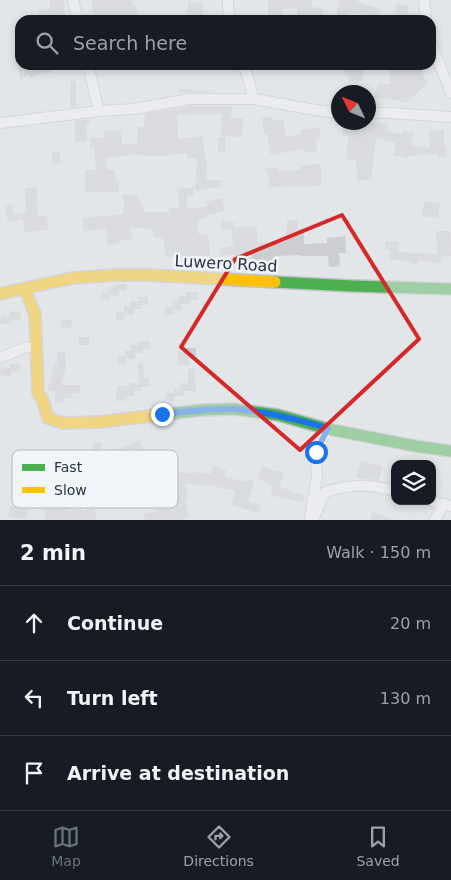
<!DOCTYPE html>
<meta charset="utf-8">
<style>
:root{--surface:#171b24;--page:#242831;--text:#f1f3f6;--muted:#9ea1a6;--line:#363941;--accent:#6a727e}
body{margin:0;font-family:"DejaVu Sans",sans-serif;background:var(--page);color:var(--text)}
.controls{position:absolute;right:15px;bottom:15px;display:grid;overflow:hidden;border-radius:10px;box-shadow:0 2px 8px #0003}
.controls button{width:45px;height:45px;display:grid;place-items:center;padding:0;border:0;border-bottom:1px solid var(--line);background:var(--surface);color:var(--text);font:25px sans-serif}
.compass{position:absolute;left:331px;top:85px;width:45px;height:45px;border-radius:50%;background:var(--surface);box-shadow:0 2px 8px #0003;rotate:313deg}
.stop{position:absolute;width:15px;height:15px;margin:-11px;border:4px solid #1a73e8;border-radius:50%;background:#fff}
.stop.end{background:#1a73e8;border-color:#fff;box-shadow:0 1px 5px #0008}
.list{margin:0;padding:0;list-style:none}
h2{display:flex;justify-content:space-between;align-items:center;height:65px;margin:0;padding:0 20px;font-size:21px}
h2 small{font-size:16px;font-weight:400;color:var(--muted)}
.list li{display:grid;grid-template-columns:32px 1fr auto;gap:15px;align-items:center;box-sizing:border-box;height:75px;padding:0 20px;border-top:1px solid var(--line)}
.list b{display:block;font-size:19px;white-space:nowrap}
.list em{font-size:16px;font-style:normal;color:var(--muted)}
.icon{flex:none;width:28px;height:28px;fill:none;stroke:currentColor;stroke-width:2;stroke-linecap:round;stroke-linejoin:round}
.map{position:relative;flex:none;width:451px;height:520px;overflow:hidden}
.search{position:absolute;background:var(--surface);box-shadow:0 2px 8px #0003;left:15px;right:15px;top:15px;height:55px;display:flex;align-items:center;gap:12px;box-sizing:border-box;padding:0 18px;border-radius:15px;color:var(--muted);font-size:19px}
.sheet{height:290px;background:var(--surface)}
nav{display:flex;justify-content:space-around;align-items:center;box-sizing:border-box;height:70px;border-top:1px solid var(--line);background:var(--surface);font-size:14px;color:var(--muted)}
nav a{display:grid;justify-items:center;gap:2px}
nav .on{color:var(--accent)}
.map>svg:first-child{display:block}
.building{fill:#ccced1}
.lines{fill:none;stroke-linecap:round;stroke-linejoin:round}
.street-casing{stroke:#c1c4c7;stroke-width:12}
.fast-casing{stroke:#c1c4c7;stroke-width:14}
.slow-casing{stroke:#c1c4c7;stroke-width:14}
.street{stroke:#f3f4f6;stroke-width:10}
.fast{stroke:#4caf50;stroke-width:11}
.slow{stroke:#ffc107;stroke-width:11}
.route{stroke:#1a73e8;stroke-width:6}
.marked{fill:none;stroke:#d62828;stroke-width:4;stroke-linejoin:round}
.labels{text-anchor:middle;stroke-width:5;stroke-linejoin:round;paint-order:stroke}
.street-label{font-size:16px;fill:#293444;stroke:#f1f4f8}
.key{fill:#f1f4f8;stroke:#b5bac2;stroke-width:1}
.key-label{font-size:14px;fill:#293444}
</style>
<div class="map">
<svg width="451" height="520" viewBox="0 0 451 520">
<rect width="100%" height="100%" fill="#e3e6e9"/>
<path class="building" d="M50,0H64L65,17L39,19V10L50,9Z
M91,0H132L133,6H136L138,14L125,18V20H95Z
M268,0H312V7L323,8V20H298L297,8L282,9V16H268Z
M339,0H356V2L381,9L378,20L364,17L365,14L348,13L347,20H336Z
M188,1L203,3L202,18L194,17V20H186Z
M396,3L409,6L407,13L418,14L419,20H395L400,15L395,10Z
M19,65L52,66L53,72L36,74L31,78L27,74L20,81Z
M346,65H364L363,81H348V76H344V66H346Z
M389,65H421L423,76L428,82L413,97H409L408,103L384,98V100L374,97L378,83L391,84Z
M71,81H76V107L70,108Z
M179,89H192V91H212V92H190L179,94Z
M191,106H232L231,118H243L242,137L221,136L222,114L177,115L178,139L203,136L205,160H207L206,180L209,179V180H221L220,188H208L196,191L194,183L197,182L196,171L197,158H187V153L160,156L137,155V154L106,158L107,170H115L116,180H119V192H85V170H96L94,147H90V138H104V131L121,130L122,145L137,143L138,127H144L145,114Z
M272,116L273,121L283,119L286,137L301,134V130L320,127L321,139L316,140L317,151L304,152L303,149L271,155L267,134H264L262,118Z
M90,119V123H86L87,141L75,142V121Z
M388,123L387,131L402,134L403,131L414,133L411,145L430,148L429,131L444,130V147H446V157H438V154L415,155V157L408,156V159L393,155L396,143L376,138L371,180L357,181L356,161L345,159L349,136H343V124Z
M218,137H225V152H218Z
M60,152L61,163H52V153Z
M320,163L321,171V186L269,187V176L263,168H278V171L301,170L300,166Z
M37,187L38,216H47L48,230L24,232L23,219L8,222L5,206L12,204L14,214L26,213L25,188Z
M193,187L194,195L187,196V209L207,206L206,202L222,198L225,211L205,216L209,218L197,220L199,235L208,234L210,256L165,257L164,237H153V229L131,228L132,239L119,241V244L107,245L106,229L84,231L82,218L124,214L123,208H124L123,195H130L139,196V202H142L144,212H169V208L180,207L177,189Z
M424,201L440,203L438,218L422,216Z
M298,219V229L304,228V244L327,243V238L345,236L346,253H339L340,266L329,267L328,256H300V255L275,256L274,264L260,263L261,268L254,269L251,255L234,256V254L221,256L219,249L233,246L231,229H221L222,220L235,223L234,227L257,226V242H286V232H287V220Z
M436,231H450L451,256L442,257L441,263L419,261L418,264L410,263V261L389,260L390,249H385L386,241L399,242L398,252L437,254Z
M116,284H127L126,291L119,290L118,296L110,295L109,300L101,299V292L108,293L109,287L115,288Z
M186,292H197V300H189V304H182V310H173V315H165V307H172V301L178,302V296H186Z
M138,297H148V305H141V309H134V315H124V320H116V312H124V306L130,307V301H138Z
M10,311L21,312L20,320L12,319L11,324L0,323L1,315L10,316Z
M61,319L72,320L71,328L61,327Z
M79,337H89V345H79Z
M139,341H150V349H142V353H135V359H126L125,364H117V356H125V350H131V345H139Z
M186,348H196V356H189V365H178V352H186Z
M65,351L66,367L61,385H80L79,393H72V398H63V403H55V391L48,390L49,384L54,364L57,365V352Z
M10,363L21,364L20,372L11,371V376L0,375L1,367L10,368Z
M138,363H143L144,378H149V387H141V391H134V396H125L124,401H116L117,386H130V383H138Z
M188,369H195L196,391H184V396H174V401H166V393H174V388H180V383H188Z
M140,440L144,448L120,459H117L114,451Z
M93,443H101V461H115L91,471Z
M361,461L383,467L379,480L365,479L356,477Z
M213,466L219,467V469L226,470L225,477L247,482L248,479L254,481L248,501L261,505L259,513L231,505L235,491L205,484L204,486L185,483L188,498L185,499L189,518L179,520H145L144,514L156,512L155,506L173,503L170,487L155,486V491L141,492V481L159,480V472L194,473L195,472L211,474Z
M263,466L276,472V470L284,473L279,487L290,490L289,491L305,496L303,503L270,495L273,486L257,478Z
M41,481H61V489H55L57,505L68,504L69,511L82,507V511L94,508L97,520H46L42,500L26,502L24,483Z
M10,506L28,508L27,519L8,517Z
M373,512L391,519V520H370Z"/>
<g class="lines">
<defs>
<path id="street" d="M73,0L78,20
M228,0V10L231,20
M424,0L426,20
M431,43L451,93
M88,65L99,111
M244,65L254,99
M368,113H390L451,117
M0,123L99,111L134,109L190,99H254L310,109L338,113
M0,358L26,347H36
M432,501L451,506
M310,517L317,476L316,452L328,429
M313,520L325,492C350,484 369,484 395,491
M435,520L444,504"/>
<path id="fast" d="M275,282L352,286L451,289
M167,414L203,410L234,409L278,415L328,429L415,446L451,451"/>
<path id="slow" d="M25,289L35,314L38,393L43,401L48,418L63,423L100,422L167,414
M0,294L72,278L116,275H149L275,282"/>
</defs>
<use href="#street" class="street-casing"/>
<use href="#fast" class="fast-casing"/>
<use href="#slow" class="slow-casing"/>
<use href="#street" class="street"/>
<use href="#fast" class="fast"/>
<use href="#slow" class="slow"/>
</g>
<g class="lines">
<path class="route" d="M162,414C185,412 210,408 234,409C266,411 297,420 328,428L316,452"/>
</g>
<path d="M0 0H451V520H0ZM342,215L419,339L300,450L181,347L235,259Z" fill="#e3e6e9" fill-opacity=".55" fill-rule="evenodd"/>
<path class="marked" d="M342,215L419,339L300,450L181,347L235,259Z"/>
<g class="labels">
<g class="street-label">
<text transform="translate(226 263) rotate(3)" y="6">Luwero Road</text>
</g>
</g>
<rect x="12" y="450" width="166" height="58" rx="8" class="key"/>
<rect x="22" y="464" width="23" height="7" fill="#4caf50"/>
<rect x="22" y="487" width="23" height="6" fill="#ffc107"/>
<g class="key-label">
<text x="54" y="472">Fast</text>
<text x="54" y="495">Slow</text>
</g>
</svg>
<div class="controls">
<button><svg class="icon" aria-label="layers" viewBox="0 0 24 24"><path d="M12 4l9 5-9 5-9-5zM3 14l9 5 9-5"/></svg></button>
</div>
<svg class="compass" viewBox="-18 -18 36 36"><path d="M0-13l5 13h-10z" fill="#e53935"/><path d="M0 13l5-13h-10z" fill="#9ea1a6"/></svg>
<div class="stop" style="left:316px;top:452px"></div>
<div class="stop end" style="left:162px;top:414px"></div>
<div class="search"><svg class="icon" aria-label="search" viewBox="0 0 24 24"><circle cx="10" cy="10" r="6"/><path d="M15 15l6 6"/></svg>Search here</div>
</div>
<section class="sheet">
<h2>2 min<small>Walk · 150 m</small></h2>
<ul class="list">
<li><svg class="icon" aria-label="ahead" viewBox="0 0 24 24"><path d="M12 20V5M6 11l6-6 6 6"/></svg><div><b>Continue</b></div><em>20 m</em></li>
<li><svg class="icon" aria-label="left" viewBox="0 0 24 24"><path d="M17 20v-9H6M10 6l-5 5 5 5"/></svg><div><b>Turn left</b></div><em>130 m</em></li>
<li><svg class="icon" aria-label="arrive" viewBox="0 0 24 24"><path d="M6 21V4h12l-3 4 3 4H6"/></svg><div><b>Arrive at destination</b></div></li>
</ul>
</section>
<nav>
<a class="on"><svg class="icon" aria-label="map" viewBox="0 0 24 24"><path d="M3 6l6-2 6 2 6-2v14l-6 2-6-2-6 2zM9 4v14M15 6v14"/></svg>Map</a>
<a><svg class="icon" aria-label="directions" viewBox="0 0 24 24"><path d="M12 3l9 9-9 9-9-9zM9 14v-3h6M13 9l2 2-2 2"/></svg>Directions</a>
<a><svg class="icon" aria-label="saved" viewBox="0 0 24 24"><path d="M7 4h10v16l-5-4-5 4z"/></svg>Saved</a>
</nav>
